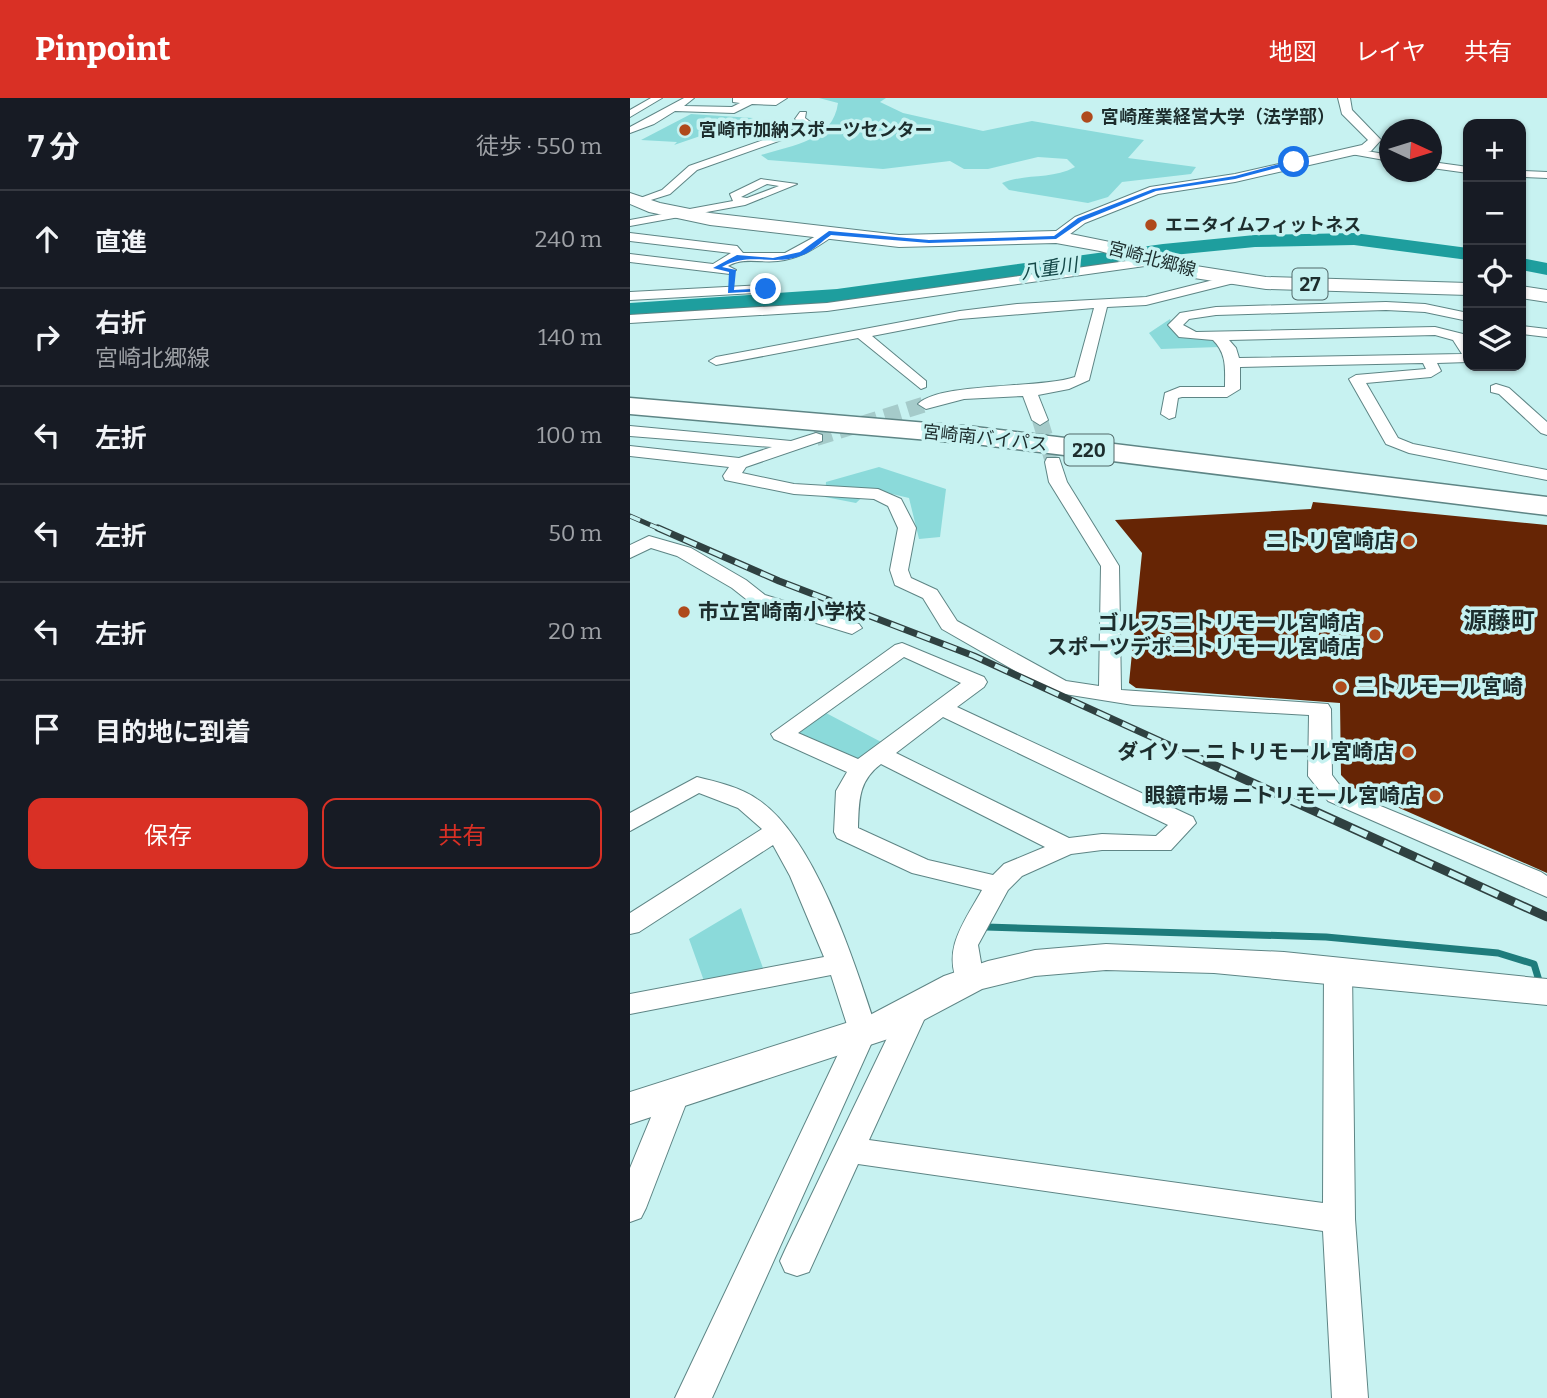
<!DOCTYPE html>
<html lang="ja">
<meta charset="utf-8">
<style>
:root{--surface:#171b24;--page:#20242c;--text:#f1f3f6;--muted:#9ea1a6;--line:#363941;--accent:#d93025}
body{margin:0;font-family:Bitter,"Noto Sans JP",serif;background:var(--page);color:var(--text)}
.controls{position:absolute;right:21px;top:21px;display:grid;overflow:hidden;border-radius:14px;box-shadow:0 2px 5px #0004}
.controls button{width:63px;height:63px;display:grid;place-items:center;padding:0;border:0;border-bottom:2px solid var(--line);background:var(--surface);color:var(--text);font:35px sans-serif}
.compass{position:absolute;left:749px;top:21px;width:63px;height:63px;border-radius:50%;background:var(--surface);box-shadow:0 2px 5px #0004;rotate:94deg}
.stop{position:absolute;width:21px;height:21px;margin:-16px;border:5px solid #1a73e8;border-radius:50%;background:#fff}
.stop.end{background:#1a73e8;border-color:#fff;box-shadow:0 2px 7px #0008}
.list{margin:0;padding:0;list-style:none}
h2{display:flex;justify-content:space-between;align-items:center;height:91px;margin:0;padding:0 28px;font-size:30px}
h2 small{font-size:23px;font-weight:400;color:var(--muted)}
.list li{display:grid;grid-template-columns:46px 1fr auto;gap:21px;align-items:center;box-sizing:border-box;height:98px;padding:0 28px;border-top:2px solid var(--line)}
.list b{display:block;font-size:26px;white-space:nowrap}
.list p{margin:0;font-size:23px;white-space:nowrap;color:var(--muted)}
.list em{font-size:23px;font-style:normal;color:var(--muted)}
.actions{display:flex;gap:14px;padding:21px 28px}
.actions a{flex:1;padding:16px 0;border:2px solid var(--accent);border-radius:14px;text-align:center;font-size:24px;color:var(--accent)}
.actions .main{background:var(--accent);color:#fff}
.icon{flex:none;width:38px;height:38px;fill:none;stroke:currentColor;stroke-width:2;stroke-linecap:round;stroke-linejoin:round}
.map{position:relative;flex:none;width:917px;height:1300px;overflow:hidden}
header{display:flex;align-items:center;gap:42px;box-sizing:border-box;height:98px;padding:0 35px;background:var(--accent);color:#fff}
header strong{font-size:33px}
nav{display:flex;gap:38px;margin-inline-start:auto;font-size:24px}
main{display:flex}
aside{flex:1;background:var(--surface)}
.map>svg:first-child{display:block}
.green{fill:#8bdada}
.lines{fill:none;stroke-linecap:round;stroke-linejoin:round}
.stream{stroke:#1e7c7c;stroke-width:7}
.river{fill:#1e9e9e;fill-rule:evenodd}
.building{fill:#662505}
.minor-tunnel{stroke:#a5cbca;stroke-width:16;stroke-dasharray:16 8;stroke-linecap:butt}
.minor-casing{stroke:#5e8585;stroke-width:2}
.tertiary-casing{stroke:#5e8585;stroke-width:2}
.primary-casing{stroke:#5e8585;stroke-width:2}
.trunk-casing{stroke:#5e8585;stroke-width:3}
.minor{fill:#fff;fill-rule:evenodd}
.tertiary{fill:#fff;fill-rule:evenodd}
.primary{fill:#fff;fill-rule:evenodd}
.trunk{fill:#fff;fill-rule:evenodd}
.rail-far2-casing{stroke:#2f4141;stroke-width:5}
.rail-far1-casing{stroke:#2f4141;stroke-width:7}
.rail-casing{stroke:#2f4141;stroke-width:9}
.rail-far2{stroke:#c7f2f1;stroke-width:3.5;stroke-dasharray:11;stroke-linecap:butt}
.rail-far1{stroke:#c7f2f1;stroke-width:4.5;stroke-dasharray:14;stroke-linecap:butt}
.rail{stroke:#c7f2f1;stroke-width:6;stroke-dasharray:18;stroke-linecap:butt}
.route{fill:#1a73e8}
.poi-dot{fill:#af4a1c;stroke:#c7f2f1;stroke-width:2.5}
.labels{text-anchor:middle;stroke-width:7;stroke-linejoin:round;paint-order:stroke}
.far-poi-label{font-size:18px;font-weight:bold;fill:#1d2d2d;stroke:#c7f2f1;text-anchor:start}
.far-street-label{font-size:18px;fill:#1d2d2d;stroke:#c7f2f1}
.far-water-label{font-size:19px;font-style:italic;fill:#134747;stroke:#c7f2f1}
.shield{fill:#c7f2f1;stroke:#506868;stroke-width:2}
.shield-label{font-size:19px;font-weight:bold;fill:#1d2d2d}
.poi-label{font-size:21px;font-weight:bold;fill:#1d2d2d;stroke:#c7f2f1;text-anchor:end}
.quarter-label{font-size:24px;font-weight:bold;fill:#1d2d2d;stroke:#c7f2f1}
</style>
<header>
<strong>Pinpoint</strong>
<nav><a>地図</a><a>レイヤ</a><a>共有</a></nav>
</header>
<main>
<aside>
<h2>7 分<small>徒歩 · 550 m</small></h2>
<ul class="list">
<li><svg class="icon" aria-label="ahead" viewBox="0 0 24 24"><path d="M12 20V5M6 11l6-6 6 6"/></svg><div><b>直進</b></div><em>240 m</em></li>
<li><svg class="icon" aria-label="right" viewBox="0 0 24 24"><path d="M7 20v-9h11M14 6l5 5-5 5"/></svg><div><b>右折</b><p>宮崎北郷線</p></div><em>140 m</em></li>
<li><svg class="icon" aria-label="left" viewBox="0 0 24 24"><path d="M17 20v-9H6M10 6l-5 5 5 5"/></svg><div><b>左折</b></div><em>100 m</em></li>
<li><svg class="icon" aria-label="left" viewBox="0 0 24 24"><path d="M17 20v-9H6M10 6l-5 5 5 5"/></svg><div><b>左折</b></div><em>50 m</em></li>
<li><svg class="icon" aria-label="left" viewBox="0 0 24 24"><path d="M17 20v-9H6M10 6l-5 5 5 5"/></svg><div><b>左折</b></div><em>20 m</em></li>
<li><svg class="icon" aria-label="arrive" viewBox="0 0 24 24"><path d="M6 21V4h12l-3 4 3 4H6"/></svg><div><b>目的地に到着</b></div></li>
</ul>
<div class="actions"><a class="main">保存</a><a>共有</a></div>
</aside>
<div class="map">
<svg width="917" height="1300" viewBox="0 0 917 1300">
<rect width="100%" height="100%" fill="#c7f2f1"/>
<path class="green" d="M189,0H256L250,4L273,15L353,33L402,23L514,42L498,60L566,69L561,76L492,84L478,99L458,105L379,92L372,85C397,75 421,82 445,69L437,61L408,59L358,71H334L320,63L253,71L138,62L131,57C163,47 203,43 208,5Z
M61,16L123,20L44,47L47,44L11,42Z
M540,221C546,243 569,239 586,243L589,249L531,251L519,235Z
M249,369L316,391L310,439L289,441L279,400L241,391L226,405L195,399L196,384Z
M196,615L255,646L227,663L168,636Z
M111,810L133,870L74,883L59,841Z"/>
<g class="lines">
<path class="stream" d="M356,829L696,839L868,855L904,866L910,886"/>
<path class="river" d="M724,135L838,150V162L724,147L625,149L533,158L207,205L0,219V205L207,191L533,146L625,137Z
M891,160L917,165V177L891,172Z"/>
</g>
<path class="building" d="M683,404L917,427V775L724,690L711,677L710,605L506,590L499,585L512,455L485,422L681,411Z"/>
<g class="lines">
<path class="minor-tunnel" d="M410,322L423,364
M186,340L296,306"/>
<defs>
<path id="minor" d="M21,0H32L0,19V12Z
M54,0H64L54,8L102,9L110,5L103,4V0H157L146,7L122,6L104,15L45,13L24,26L0,35V29Z
M170,14H176L175,20L183,26L174,34L67,72L40,96L8,106L2,103L32,92L59,68L168,30L172,26L165,21Z
M725,51L760,57V63L721,56Z
M802,64L838,69V75L802,70Z
M891,73L917,74V80L891,79Z
M131,81L167,86L115,107L0,128V122L103,103L100,96ZM137,86L149,88L117,100L111,99Z
M199,131L205,135L203,138C186,150 169,161 148,163C130,165 114,159 98,168L106,172L100,176L0,164V156L83,166L101,155L0,143V135L107,148L113,155H155Z
M525,159L529,160V166L197,213L0,225V217L197,205Z
M603,177L609,181L608,184L516,207L477,209L459,282L439,291L408,297L418,322L410,327L402,322L393,298L334,301L296,311L288,306C310,284 409,291 445,279L464,210L330,221L242,238L296,283V289L291,291L228,240L86,267L79,263L86,259L330,213L387,206L516,199Z
M136,187L141,188V194L0,202V194Z
M756,204L795,206L838,215V223L795,214L756,212L586,217L559,221L553,227L566,234L805,229L833,236L838,244V264L807,265L811,273L801,279L736,285L768,340L783,346L917,372V382L779,355L756,346L719,281L726,277L796,271L793,265L610,269V291L597,299H552L548,300L545,319L539,321L531,316L535,295L550,289H595C595,270 597,256 583,242L549,239L538,227L550,215L586,209ZM805,237L823,242L832,256L609,260L606,250L599,242Z
M891,228L917,231V239L891,236Z
M866,286L879,290L917,324V337L911,335L869,296L861,294V288Z
M0,328L161,343L186,335L192,337V343L116,369L112,375L164,386L248,391L271,401L286,430L278,472L281,480L307,492L327,523L436,583L469,588L471,468L419,384L415,364L417,360H429L437,384L489,468L491,592L698,606L701,611L702,677L714,693L911,774L917,778V799L698,703L678,678L679,617L503,607L422,594L312,531L293,500L265,487L260,472L268,430L258,408L244,401L164,396L95,382L93,378L99,369L0,358V348L109,360L142,349L0,338Z
M19,438L61,450L116,482L135,497L229,526L232,530L222,536L121,505L102,490L47,458L21,450L0,460V447Z
M272,545L354,579L357,584L354,589L327,609L563,719L566,725L541,752H472L441,756L392,778L378,792L348,847L354,882L350,889L340,892L330,889C310,853 335,823 352,792L282,775L207,740L204,734L206,693L217,674L144,641L141,636L265,547ZM274,559L331,585L228,661L168,635ZM313,619L538,727L526,738L472,736L439,740L266,655ZM251,666L415,749L374,766L363,777L298,762L228,730C229,703 228,683 251,666Z
M67,679C87,684 110,689 127,701C185,738 226,868 247,933L82,1300H45L219,933L201,877L0,916V896L194,859L160,778L143,747L9,834L0,836V815L132,731L108,710L69,695L0,733V715Z
M708,861L718,864L722,871L725,1121L738,1300H702L693,1133L228,1066L179,1174L167,1178L155,1174L150,1163L155,1152L271,911L275,904L285,900L295,904L299,911L239,1042L693,1105L694,871L698,864Z
M44,986L55,990L59,998L16,1110L11,1120L0,1124V1070L33,990Z"/>
<path id="tertiary" d="M708,0H720L722,12L751,42L741,53L605,84L528,96L455,125L432,142H420L418,139L445,119L520,89L605,76L732,47L738,42L712,16Z
M476,846L654,854L917,881V907L584,875L476,872L405,878L352,891L258,941L0,1026V994L238,918L314,878L358,863L405,852Z"/>
<path id="primary" d="M0,95L30,105L80,115L269,137L426,133L480,144L566,168L636,179L838,185V197L636,191L564,180L470,153L426,145L269,149L80,127L19,114L0,106Z
M891,188L917,192V204L891,200Z"/>
<path id="trunk" d="M0,300L345,329L917,399V417L345,346L0,316Z"/>
</defs>
<use href="#minor" class="minor-casing"/>
<use href="#tertiary" class="tertiary-casing"/>
<use href="#primary" class="primary-casing"/>
<use href="#trunk" class="trunk-casing"/>
<use href="#minor" class="minor"/>
<use href="#tertiary" class="tertiary"/>
<use href="#primary" class="primary"/>
<use href="#trunk" class="trunk"/>
<defs>
<path id="rail-far2" d="M0,418L32,432"/>
<path id="rail-far1" d="M28,430L149,483L344,558L561,657"/>
<path id="rail" d="M557,655L917,819"/>
</defs>
<use href="#rail-far2" class="rail-far2-casing"/>
<use href="#rail-far1" class="rail-far1-casing"/>
<use href="#rail" class="rail-casing"/>
<use href="#rail-far2" class="rail-far2"/>
<use href="#rail-far1" class="rail-far1"/>
<use href="#rail" class="rail"/>
</g>
<path class="route" d="M664,62L666,65L605,81L526,93L452,123L426,141L299,145L201,137C192,143 183,153 173,157C144,169 120,153 92,169L106,172L104,192L138,190L136,193L98,195L99,174L83,170L107,157L143,160L170,154L199,133L299,142L424,138L448,120L523,91L605,78Z"/>
<g class="poi-dot">
<circle cx="457" cy="19" r="7"/>
<circle cx="55" cy="32" r="7"/>
<circle cx="521" cy="127" r="7"/>
<circle cx="779" cy="443" r="7"/>
<circle cx="54" cy="514" r="7"/>
<circle cx="745" cy="537" r="7"/>
<circle cx="711" cy="589" r="7"/>
<circle cx="778" cy="654" r="7"/>
<circle cx="805" cy="698" r="7"/>
</g>
<g class="labels">
<g class="far-poi-label">
<text x="471" y="25">宮崎産業経営大学（法学部）</text>
<text x="69" y="38">宮崎市加納スポーツセンター</text>
<text x="535" y="133">エニタイムフィットネス</text>
</g>
<g class="far-street-label">
<text transform="translate(522 161) rotate(15)" y="6">宮崎北郷線</text>
<text transform="translate(355 340) rotate(6)" y="6">宮崎南バイパス</text>
</g>
<g class="far-water-label">
<text transform="translate(419 170) rotate(-8)" y="7">八重川</text>
</g>
<g class="shield">
<rect x="662.5" y="170.5" width="35" height="31" rx="5"/>
<rect x="434.5" y="336.5" width="49" height="31" rx="5"/>
</g>
<g class="shield-label">
<text x="680" y="193">27</text>
<text x="459" y="359">220</text>
</g>
<g class="poi-label">
<text x="765" y="450">ニトリ 宮崎店</text>
<text x="68" y="521" text-anchor="start">市立宮崎南小学校</text>
<text x="731" y="532">ゴルフ5ニトリモール宮崎店<tspan x="731" dy="24">スポーツデポニトリモール宮崎店</tspan></text>
<text x="725" y="596" text-anchor="start">ニトルモール宮崎</text>
<text x="764" y="661">ダイソー ニトリモール宮崎店</text>
<text x="791" y="705">眼鏡市場 ニトリモール宮崎店</text>
</g>
<g class="quarter-label">
<text x="869" y="531">源藤町</text>
</g>
</g>
</svg>
<div class="controls">
<button>+</button>
<button>−</button>
<button><svg class="icon" aria-label="locate" viewBox="0 0 24 24"><circle cx="12" cy="12" r="6"/><path d="M12 2v4M12 18v4M2 12h4M18 12h4"/></svg></button>
<button><svg class="icon" aria-label="layers" viewBox="0 0 24 24"><path d="M12 4l9 5-9 5-9-5zM3 14l9 5 9-5"/></svg></button>
</div>
<svg class="compass" viewBox="-18 -18 36 36"><path d="M0-13l5 13h-10z" fill="#e53935"/><path d="M0 13l5-13h-10z" fill="#9ea1a6"/></svg>
<div class="stop" style="left:664px;top:64px"></div>
<div class="stop end" style="left:136px;top:191px"></div>
</div>
</main>
